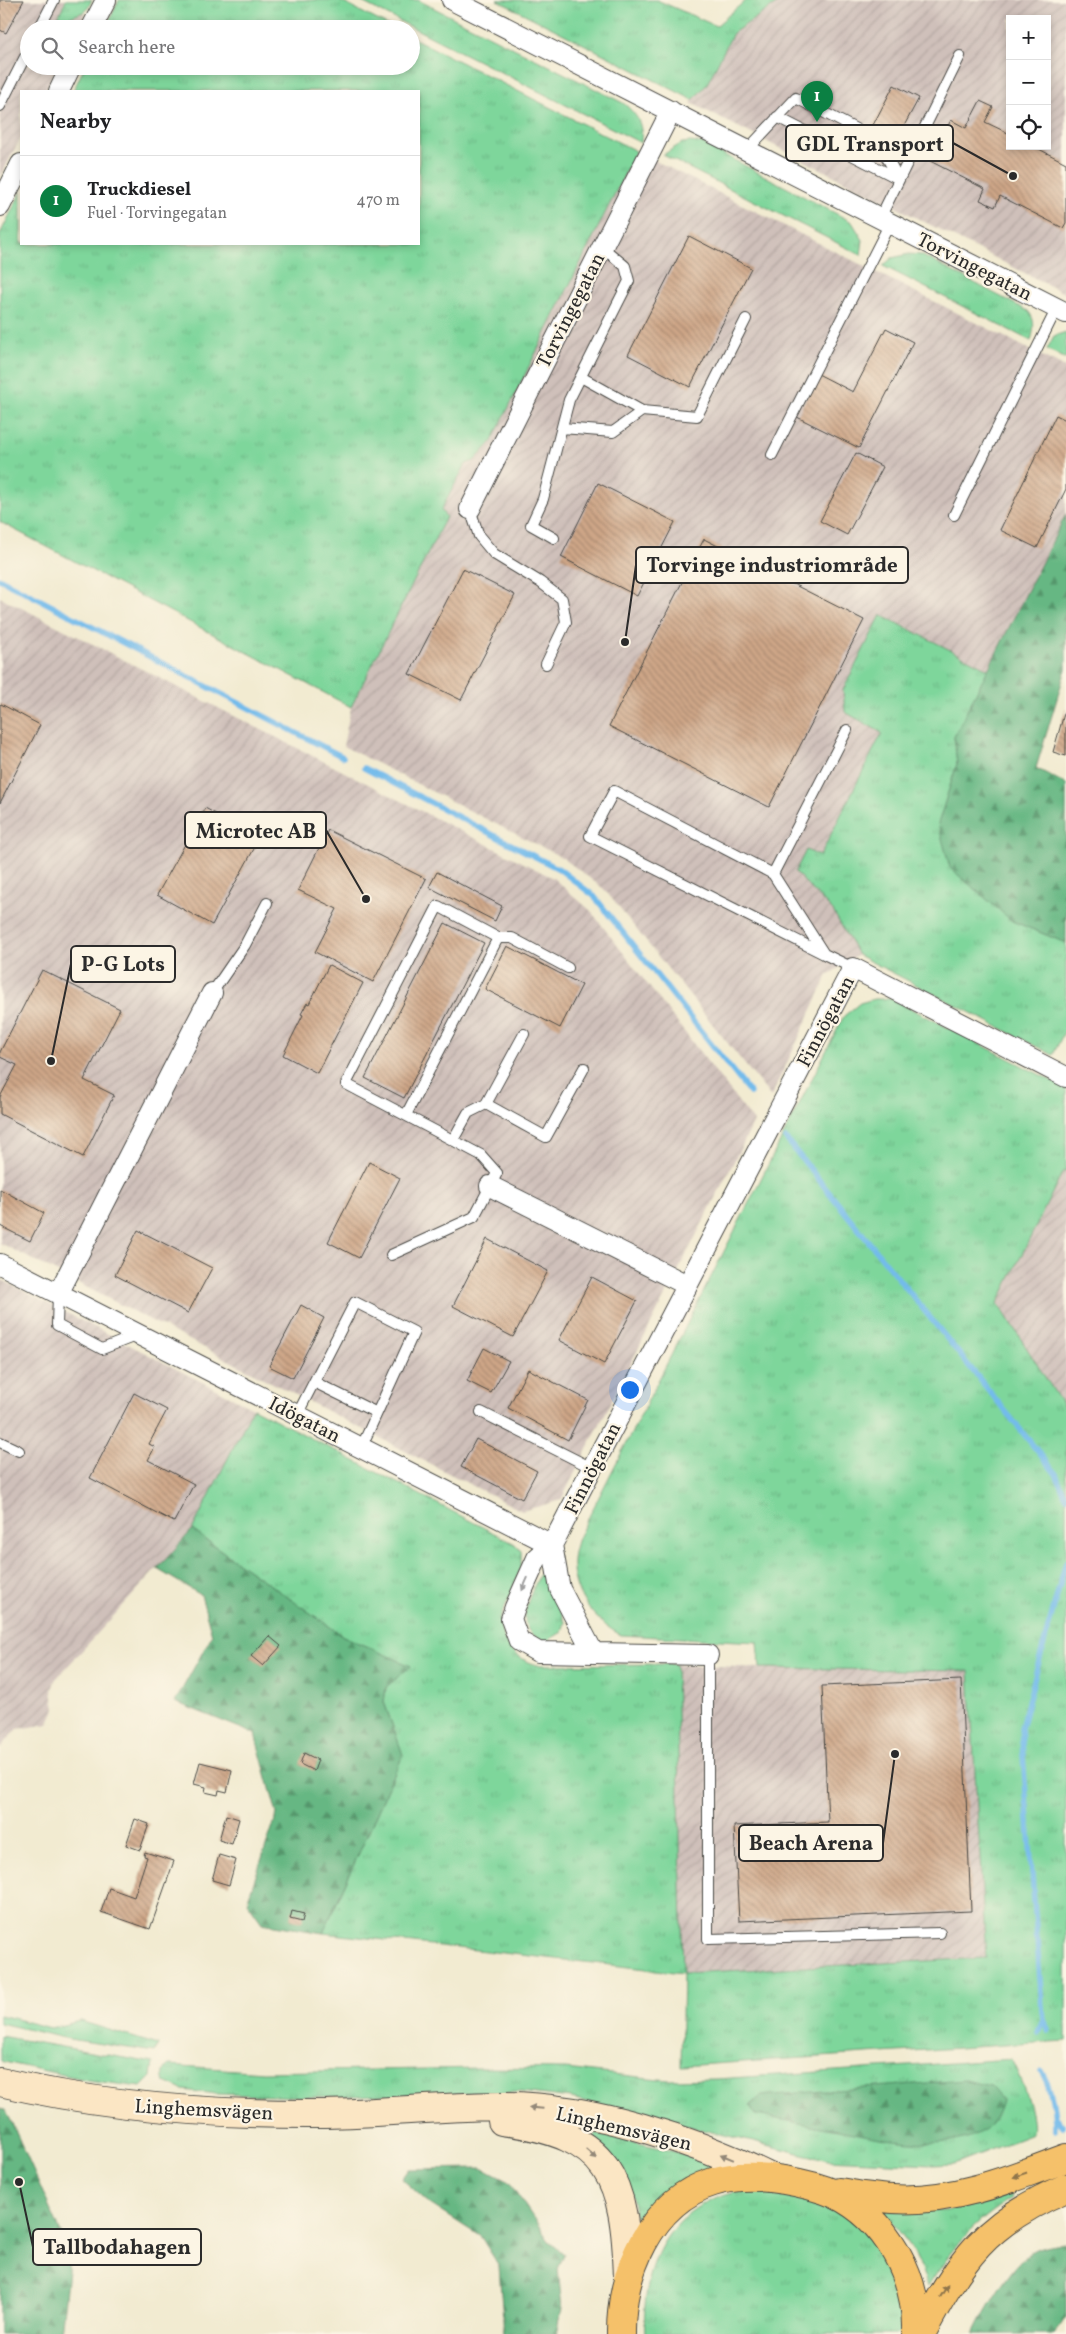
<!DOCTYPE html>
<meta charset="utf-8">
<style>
:root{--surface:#fff;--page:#f2f2f2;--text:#202124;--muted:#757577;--line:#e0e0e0;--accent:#0b8043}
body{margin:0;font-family:Vollkorn,serif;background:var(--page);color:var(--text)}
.controls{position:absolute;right:15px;top:15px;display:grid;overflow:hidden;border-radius:0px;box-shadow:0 2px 8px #0003}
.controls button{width:45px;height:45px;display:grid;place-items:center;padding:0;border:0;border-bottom:1px solid var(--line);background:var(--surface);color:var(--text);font:25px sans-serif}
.you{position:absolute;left:629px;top:1389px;width:18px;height:18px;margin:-12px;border:4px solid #fff;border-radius:50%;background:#1a73e8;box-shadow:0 0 0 8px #1a73e833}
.badge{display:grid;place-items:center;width:32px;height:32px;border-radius:50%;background:var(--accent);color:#fff;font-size:16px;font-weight:700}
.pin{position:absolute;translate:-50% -41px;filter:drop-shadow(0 1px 2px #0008)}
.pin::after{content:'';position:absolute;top:26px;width:18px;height:15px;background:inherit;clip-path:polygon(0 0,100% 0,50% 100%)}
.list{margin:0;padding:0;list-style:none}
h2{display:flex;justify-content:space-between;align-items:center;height:65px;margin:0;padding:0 20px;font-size:21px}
h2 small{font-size:16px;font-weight:400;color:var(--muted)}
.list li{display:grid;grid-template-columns:32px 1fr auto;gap:15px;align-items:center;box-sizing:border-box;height:90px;padding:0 20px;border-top:1px solid var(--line)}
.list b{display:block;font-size:19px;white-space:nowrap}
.list p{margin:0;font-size:16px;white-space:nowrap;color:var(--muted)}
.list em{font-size:16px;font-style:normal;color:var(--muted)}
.icon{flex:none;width:28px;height:28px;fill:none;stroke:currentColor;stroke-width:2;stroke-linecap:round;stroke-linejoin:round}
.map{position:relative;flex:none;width:1066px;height:2334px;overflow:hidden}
.search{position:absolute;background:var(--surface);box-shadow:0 2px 8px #0003;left:20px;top:20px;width:400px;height:55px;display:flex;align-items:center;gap:12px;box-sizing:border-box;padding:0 18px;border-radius:28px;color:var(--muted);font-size:19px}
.panel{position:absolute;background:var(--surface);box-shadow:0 2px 8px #0003;left:20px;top:90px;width:400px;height:155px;border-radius:0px}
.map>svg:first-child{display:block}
.industrial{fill:url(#industrial-furrows);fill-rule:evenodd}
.grass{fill:url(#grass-tufts);stroke:#548063}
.forest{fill:url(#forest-firs);stroke:#487157}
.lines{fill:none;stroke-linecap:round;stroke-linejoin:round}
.stream{stroke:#73bbeb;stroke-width:5.5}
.building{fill:url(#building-back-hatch)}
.lane-casing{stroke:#494844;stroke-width:12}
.street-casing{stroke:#494844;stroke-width:22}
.secondary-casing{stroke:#494844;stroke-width:30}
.primary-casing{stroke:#494844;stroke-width:30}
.lane{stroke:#fff;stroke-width:10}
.street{stroke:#fff;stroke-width:20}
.secondary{stroke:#fbe6c4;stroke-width:28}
.primary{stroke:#f5c16b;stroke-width:28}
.oneway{fill:#a0a0a0}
.oneway2{fill:#938878}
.oneway3{fill:#90764b}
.labels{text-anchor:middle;stroke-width:4.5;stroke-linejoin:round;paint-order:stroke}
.street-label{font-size:20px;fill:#2b2b2b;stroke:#fcf5e5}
.leader{fill:none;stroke:#2b2b2b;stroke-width:2}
.callout-dot{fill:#2b2b2b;stroke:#fcf5e5;stroke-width:2}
.callout{fill:#fcf5e5;stroke:#2b2b2b;stroke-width:2}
.callout-label{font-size:21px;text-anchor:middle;font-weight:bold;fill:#2b2b2b}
</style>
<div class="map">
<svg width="1066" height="2334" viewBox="0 0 1066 2334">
<defs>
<pattern id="industrial-furrows" width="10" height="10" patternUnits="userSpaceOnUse" patternTransform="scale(1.25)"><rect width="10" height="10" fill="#cfc0ba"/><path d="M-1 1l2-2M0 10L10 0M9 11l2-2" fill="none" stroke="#b2a5a0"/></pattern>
<pattern id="grass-tufts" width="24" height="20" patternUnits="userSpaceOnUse" patternTransform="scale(1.25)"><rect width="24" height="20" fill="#7ed69b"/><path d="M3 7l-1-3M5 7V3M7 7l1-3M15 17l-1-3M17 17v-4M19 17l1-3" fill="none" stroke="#6db886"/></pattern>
<pattern id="forest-firs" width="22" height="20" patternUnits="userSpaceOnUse" patternTransform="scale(1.25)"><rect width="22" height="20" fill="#66b783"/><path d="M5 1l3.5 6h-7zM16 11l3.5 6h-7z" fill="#54956b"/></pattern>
<pattern id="building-back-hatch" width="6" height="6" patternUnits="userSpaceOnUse" patternTransform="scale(1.25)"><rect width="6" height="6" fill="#cea687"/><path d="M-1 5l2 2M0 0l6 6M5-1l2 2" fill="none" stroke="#a7876f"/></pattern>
</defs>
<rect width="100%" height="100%" fill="#fcf5e5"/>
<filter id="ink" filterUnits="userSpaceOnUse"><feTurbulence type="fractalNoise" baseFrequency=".02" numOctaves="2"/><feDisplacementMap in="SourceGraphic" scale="10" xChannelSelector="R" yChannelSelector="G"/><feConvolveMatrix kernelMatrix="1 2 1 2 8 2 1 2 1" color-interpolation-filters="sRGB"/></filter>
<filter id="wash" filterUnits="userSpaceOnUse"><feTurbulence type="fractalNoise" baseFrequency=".0096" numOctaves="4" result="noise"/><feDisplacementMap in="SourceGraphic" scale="20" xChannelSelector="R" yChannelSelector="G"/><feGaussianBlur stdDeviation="1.12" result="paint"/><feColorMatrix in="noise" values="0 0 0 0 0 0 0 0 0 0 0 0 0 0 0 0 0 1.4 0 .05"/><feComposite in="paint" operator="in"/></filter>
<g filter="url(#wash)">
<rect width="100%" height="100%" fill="#f2ebd1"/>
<path class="industrial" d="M0,0H66L56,23L86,11L77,29H29V66H58L45,91H21V137L0,178Z
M782,0H1066V294L691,103L707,84L733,33ZM1010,19H1047V146H1010Z
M636,151L1066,368V514L988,669L882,615L845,712L883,733L820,856L795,872L833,911L858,955L828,975L771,1097L604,889L563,858L343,746L351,707L445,517L441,510L466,464L474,460L491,443Z
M0,597L553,878L590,910L754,1122L561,1500L522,1511L0,1243Z
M1063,1171L1066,1172V1410L998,1303Z
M0,1279L253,1408L192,1530L55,1680L52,1691L55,1709L48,1724L17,1729L0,1748Z
M676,1664L760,1668L969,1671L986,1958L683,1973Z"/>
<path class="grass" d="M66,0H92L86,11L55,23Z
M119,0H338L395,29H105Z
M358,0H418L623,103C638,115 643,124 641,143Z
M497,0H657L716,26L746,0H782L733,33L707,84L693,100Z
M411,37L636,151L491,443L474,461L466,464L441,510L446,517L351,707L0,522V234L21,192V244H419V91H73L85,66H411Z
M691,142L704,144L852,222L863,240L861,255L663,155L682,143Z
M909,254L921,255L1028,311C1036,320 1034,329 1031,341L883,266L892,258Z
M1066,332V359L1047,349L1054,336Z
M881,615L988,669L954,737L957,764L938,824L1012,921L1066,943V1028L1053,1055L858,955L833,911L795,872L806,850L820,856L882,733L845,712L843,690Z
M874,999H892L1066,1088V1172L1063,1171L998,1303L1066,1410V2041L681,2066L683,1973L323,1933L403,1755L384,1702L386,1687L410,1666L343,1636L192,1530L253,1408L515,1544L521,1551C523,1570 514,1585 507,1602C505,1607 502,1612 501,1617C498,1641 516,1659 537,1665L676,1664L683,1973L986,1958L969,1671L760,1668L758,1642L621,1635C594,1621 571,1593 573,1561C573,1553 576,1545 578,1538L844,1016L860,1003Z
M547,1564L553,1595L565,1622L562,1632L547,1641C507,1632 532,1593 542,1569Z
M0,2015L51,2028L80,2021L158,2045L155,2052L69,2039L0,2023Z
M0,2036L153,2063L151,2077L141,2087L87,2080L0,2061Z
M1011,2059C1020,2077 1036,2115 1032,2134L954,2164L932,2165L828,2160L571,2098L521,2092L305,2097L218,2094L183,2090L165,2082C163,2075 163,2069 169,2065L263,2072L481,2068L565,2069L668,2080L717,2079Z
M597,2133L726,2164L695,2174L676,2186L636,2232C635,2186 624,2170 592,2139Z
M749,2189L798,2195L821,2202L860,2221L899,2269L902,2334H645C640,2261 673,2199 749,2189Z
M1010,2193L1012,2199C974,2221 951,2249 928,2286L914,2252L881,2209L944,2210L976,2205Z"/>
<path class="forest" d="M1066,514V669L1036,768L1066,784V943L1012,921L950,868L938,824L957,764L954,737Z
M192,1530L343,1636L411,1666L386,1687L384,1702L403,1755L323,1933L262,1923L247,1902L277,1814L255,1734L175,1702L212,1635L201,1595L157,1569Z
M965,2080L990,2086L1002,2100C989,2165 887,2139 843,2131C814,2126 785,2120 756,2115L750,2106L761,2096Z
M0,2109L6,2110L70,2253L61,2334H0Z
M482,2168L509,2182L549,2241L564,2254L558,2269L562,2308L557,2334H504L499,2266L481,2237L430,2204L402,2179L409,2169Z
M1066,2243V2317L1055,2334H974C984,2312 1012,2264 1032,2251C1042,2245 1055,2244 1066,2243Z"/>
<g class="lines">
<path class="stream" d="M0,579L343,757
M364,768L559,869L594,896L750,1093
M786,1139L1056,1474L1066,1497
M1048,2030L1043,2020L1021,1728L1066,1562
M1038,2032L1043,2020
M1041,2071C1051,2087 1055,2109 1055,2129
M1055,2116L1063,2126"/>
</g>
<g id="blocks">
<path class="building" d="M0,0H24L6,33L0,30Z
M894,85L919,98L898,137L873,125Z
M980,101L993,107L985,122L1010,134V146H1033L1066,163V223L1063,228L1000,196L995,207L980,200L985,189L930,161L951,120L966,128Z
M689,236L751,268L690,387L628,355Z
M886,328L913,342L859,448L797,417L818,374L853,392Z
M1056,415L1066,420V489L1037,548L1000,530Z
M856,453L883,467L847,535L820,521Z
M598,483L675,522L637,596L561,557Z
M704,539L864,620L769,807L609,726Z
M463,569L515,595L461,700L409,674Z
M1,704L40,725L0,803V705Z
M1066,707V756L1053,752Z
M205,808L260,838L212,925L157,895Z
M328,830L426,879L373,982L315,952L337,909L298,890Z
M437,872L502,906L495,921L429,887Z
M445,923L484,943L404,1098L365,1078Z
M507,946L582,985L560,1028L485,989Z
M329,965L363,983L317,1073L283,1055L303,1015L301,1014L307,1003L309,1004Z
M42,970L120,1009L84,1080L114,1095L83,1157L0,1114V1097L17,1065L0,1057V1052Z
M369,1162L400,1178L359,1258L328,1242Z
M0,1189L44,1213L30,1241L0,1226Z
M138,1230L212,1268L188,1313L115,1275Z
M487,1239L548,1271L513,1337L453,1306Z
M592,1277L637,1301L604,1364L559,1340Z
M301,1305L324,1318L293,1378L269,1366Z
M484,1348L509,1361L491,1393L467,1381Z
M528,1369L588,1400L568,1440L508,1408Z
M134,1393L167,1410L149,1444L155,1447L148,1460L194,1484L174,1522L90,1478Z
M476,1439L537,1471L522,1499L461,1467Z
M269,1636L281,1646L263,1666L251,1656Z
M961,1680L971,1911L739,1921L734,1826L828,1822L822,1686Z
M304,1753L318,1760L314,1771L300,1764Z
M200,1762L232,1770L227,1792L219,1790L218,1795L205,1792L206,1787L194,1784Z
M226,1815L239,1819L232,1844L219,1840Z
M135,1819L149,1824L140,1850L126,1845Z
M145,1852L174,1861L150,1929L101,1912L109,1888L134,1897L147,1857L144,1856Z
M219,1855L236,1860L229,1885L212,1880Z
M292,1911L304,1914L302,1922L290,1919Z"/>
</g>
</g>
<g filter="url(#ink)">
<use href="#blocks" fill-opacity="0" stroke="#494844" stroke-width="1"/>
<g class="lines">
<defs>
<path id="lane" d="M39,29L54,0
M0,106L29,49
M747,150L796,98L877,140L899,179L777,117
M880,218L960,56
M581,377L642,411
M562,428L613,432L642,411L697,416L746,319
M772,455L890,223
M470,509L479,536L494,554L540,582L562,599L566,622L546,664
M954,515L1057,308
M554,538L531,525L543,499L569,400L629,281L625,266L602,247
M773,874L847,730
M824,954L590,836L614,791L773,874L824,954L853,968
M212,993L245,945L267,903
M486,1104L546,1137L584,1068
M406,1115L498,938
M453,1140L468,1113L486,1104L524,1034
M391,1255L474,1217L497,1173L481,1155L346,1084L438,906L498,938H512L568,968
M58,1294L57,1325L102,1349L138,1335
M314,1382L377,1413
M481,1412L592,1468
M297,1415L355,1302L414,1332L361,1448
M0,1442L19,1451
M708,1655V1939L940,1933"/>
<path id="street" d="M452,0L1066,313
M91,29L106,0
M59,91L71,66
M0,206L21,164
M470,509L671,111
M490,1186L687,1285
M0,1264L552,1545
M58,1294L212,993
M552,1545L560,1589L593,1652
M708,1655L538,1652L519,1641L511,1619L515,1607L537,1558L552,1545L853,968L1066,1077"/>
<path id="secondary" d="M0,2082C107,2107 216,2115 325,2114C386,2113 446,2106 506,2106C592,2106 695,2140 771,2178
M502,2121C611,2135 625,2178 628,2279"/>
<path id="primary" d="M839,2192C856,2195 874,2198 892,2199C952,2203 1011,2179 1066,2158
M621,2334C620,2274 650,2201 713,2182C736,2175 761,2176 784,2180C802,2183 819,2187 835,2194C887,2219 918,2277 916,2334
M921,2334C961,2259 985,2222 1066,2188"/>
</defs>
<use href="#lane" class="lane-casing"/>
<use href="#street" class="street-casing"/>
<use href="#secondary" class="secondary-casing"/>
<use href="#primary" class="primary-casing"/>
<use href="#lane" class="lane"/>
<use href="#street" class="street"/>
<use href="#secondary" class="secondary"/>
<use href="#primary" class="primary"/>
</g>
<defs><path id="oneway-solid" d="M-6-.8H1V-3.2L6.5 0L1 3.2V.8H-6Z" transform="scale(1.25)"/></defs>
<use class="oneway" href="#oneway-solid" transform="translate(525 1584) rotate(114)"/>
<g class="oneway2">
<use href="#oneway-solid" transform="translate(536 2108) rotate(-175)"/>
<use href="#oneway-solid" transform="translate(591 2154) rotate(41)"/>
<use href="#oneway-solid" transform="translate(727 2157) rotate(-157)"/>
</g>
<g class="oneway3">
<use href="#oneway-solid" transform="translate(1020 2175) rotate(161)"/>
<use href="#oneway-solid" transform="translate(944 2291) rotate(-58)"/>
</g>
</g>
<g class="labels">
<g class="street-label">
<text transform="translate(975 266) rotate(27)" y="7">Torvingegatan</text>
<text transform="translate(570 310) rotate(-63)" y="7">Torvingegatan</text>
<text transform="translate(825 1021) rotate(-62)" y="7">Finnögatan</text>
<text transform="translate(305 1419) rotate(27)" y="7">Idögatan</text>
<text transform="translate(592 1468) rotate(-63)" y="7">Finnögatan</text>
<text transform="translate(204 2109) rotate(3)" y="7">Linghemsvägen</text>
<text transform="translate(624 2128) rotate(13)" y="7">Linghemsvägen</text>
</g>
</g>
<path class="leader" d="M1013 176L953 143M625 642L636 565M366 899L326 830M51 1061L71 964M895 1754L883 1843M19 2182L33 2247"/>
<g class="callout-dot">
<circle cx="1013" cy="176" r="5"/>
<circle cx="625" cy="642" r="5"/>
<circle cx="366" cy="899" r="5"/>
<circle cx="51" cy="1061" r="5"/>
<circle cx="895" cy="1754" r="5"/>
<circle cx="19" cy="2182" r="5"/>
</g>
<g class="callout">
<rect x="786" y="125" width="167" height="36" rx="5"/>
<rect x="636" y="547" width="272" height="36" rx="5"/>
<rect x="185" y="812" width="141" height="36" rx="5"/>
<rect x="71" y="946" width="104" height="36" rx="5"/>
<rect x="739" y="1825" width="144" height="36" rx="5"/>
<rect x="33" y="2229" width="168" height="36" rx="5"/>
</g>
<g class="callout-label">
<text x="870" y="151">GDL Transport</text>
<text x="772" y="572">Torvinge industriområde</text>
<text x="256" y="838">Microtec AB</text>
<text x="123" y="971">P-G Lots</text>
<text x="811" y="1850">Beach Arena</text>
<text x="117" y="2254">Tallbodahagen</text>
</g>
</svg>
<div class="controls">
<button>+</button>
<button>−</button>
<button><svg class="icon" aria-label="locate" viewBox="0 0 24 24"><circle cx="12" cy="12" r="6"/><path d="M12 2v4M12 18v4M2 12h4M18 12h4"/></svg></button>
</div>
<div class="you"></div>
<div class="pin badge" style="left:817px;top:122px">1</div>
<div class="search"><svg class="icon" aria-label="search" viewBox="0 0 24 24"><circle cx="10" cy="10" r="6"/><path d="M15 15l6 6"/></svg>Search here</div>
<section class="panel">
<h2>Nearby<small></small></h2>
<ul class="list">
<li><span class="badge">1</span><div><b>Truckdiesel</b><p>Fuel · Torvingegatan</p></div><em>470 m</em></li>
</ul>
</section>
</div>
